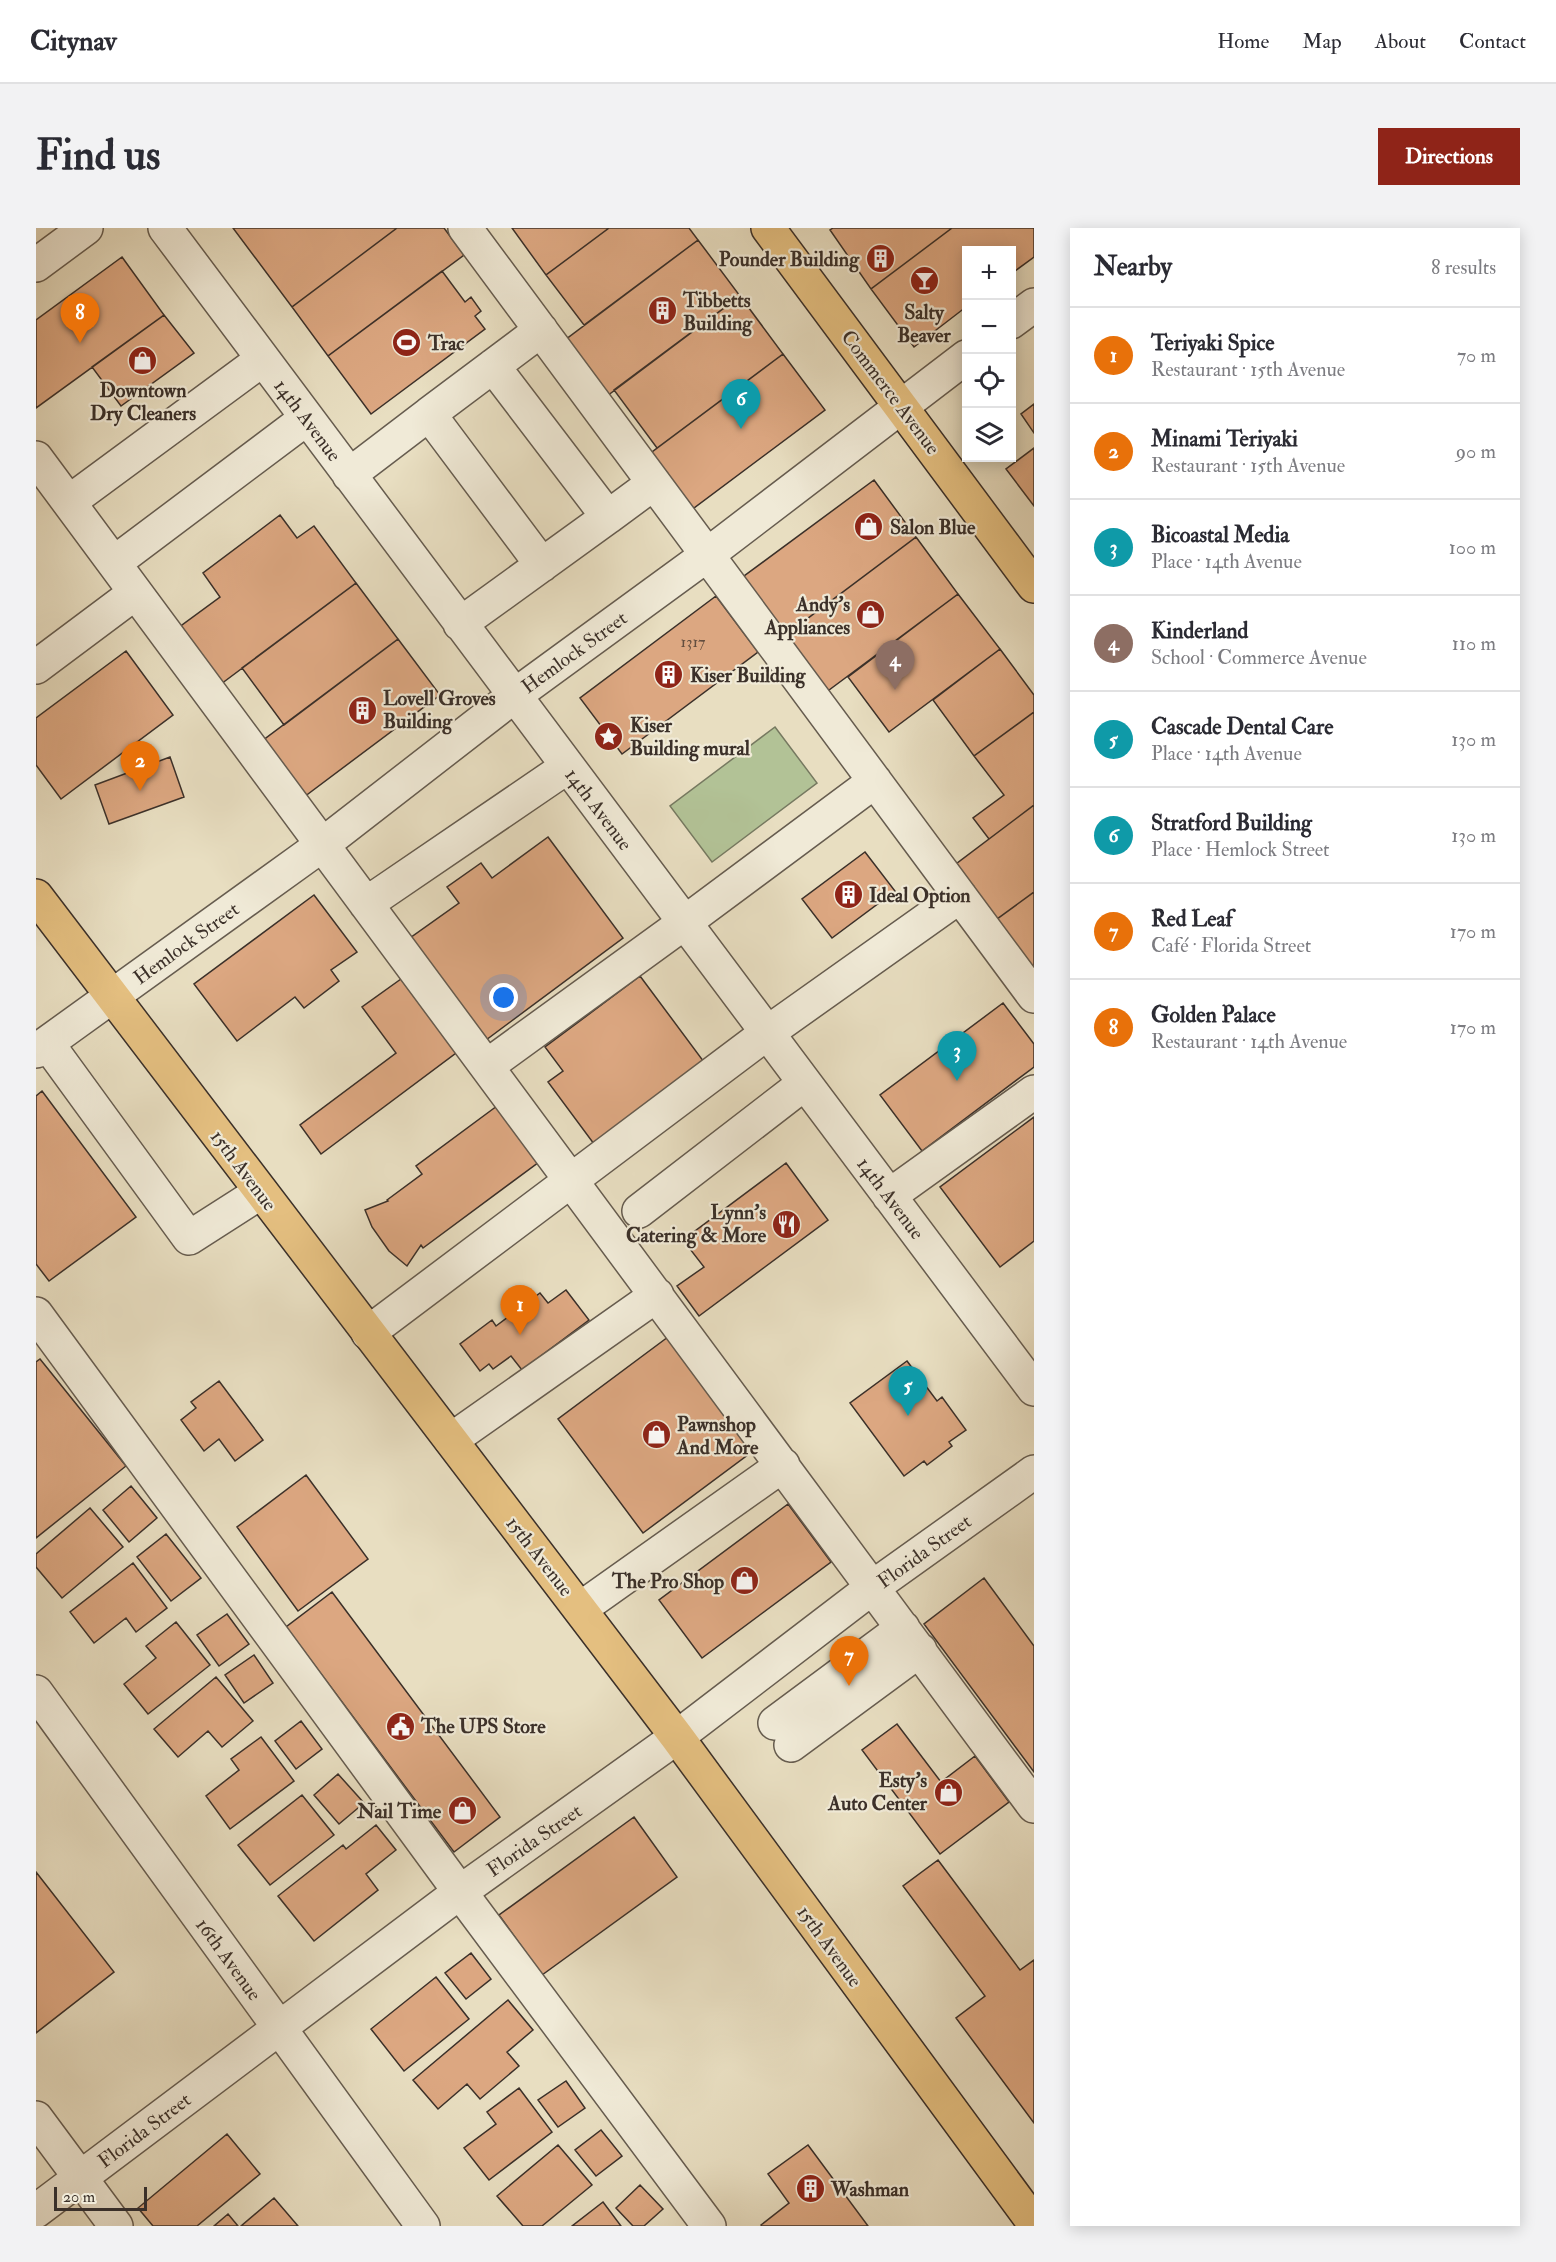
<!DOCTYPE html>
<meta charset="utf-8">
<style>
:root{--surface:#fff;--page:#f2f2f3;--text:#2b2b33;--muted:#7c7c81;--line:#e1e1e2;--accent:#8f2418}
body{margin:0;font-family:"IM FELL Double Pica",serif;background:var(--page);color:var(--text)}
.controls{position:absolute;right:18px;top:18px;display:grid;overflow:hidden;border-radius:0px;box-shadow:0 3px 15px #0003}
.controls button{width:54px;height:54px;display:grid;place-items:center;padding:0;border:0;border-bottom:2px solid var(--line);background:var(--surface);color:var(--text);font:30px sans-serif}
.scale{position:absolute;left:18px;bottom:15px;width:93px;box-sizing:border-box;padding-left:6px;border:3px solid #3b3029;border-top:0;font-size:16px;line-height:21px;white-space:nowrap;color:#3b3029;-webkit-text-stroke:4px #f0ead7;paint-order:stroke}
.you{position:absolute;left:468px;top:770px;width:21px;height:21px;margin:-15px;border:4px solid #fff;border-radius:50%;background:#1a73e8;box-shadow:0 0 0 9px #1a73e833}
.badge{display:grid;place-items:center;width:39px;height:39px;border-radius:50%;background:var(--accent);color:#fff;font-size:20px;font-weight:700}
.pin{position:absolute;translate:-50% -50px;filter:drop-shadow(0 2px 3px #0008)}
.pin::after{content:'';position:absolute;top:32px;width:21px;height:18px;background:inherit;clip-path:polygon(0 0,100% 0,50% 100%)}
.list{margin:0;padding:0;list-style:none}
h2{display:flex;justify-content:space-between;align-items:center;height:78px;margin:0;padding:0 24px;font-size:26px}
h2 small{font-size:20px;font-weight:400;color:var(--muted)}
.list li{display:grid;grid-template-columns:39px 1fr auto;gap:18px;align-items:center;box-sizing:border-box;height:96px;padding:0 24px;border-top:2px solid var(--line)}
.list b{display:block;font-size:22px;white-space:nowrap}
.list p{margin:0;font-size:20px;white-space:nowrap;color:var(--muted)}
.list em{font-size:20px;font-style:normal;color:var(--muted)}
.icon{flex:none;width:33px;height:33px;fill:none;stroke:currentColor;stroke-width:2;stroke-linecap:round;stroke-linejoin:round}
.map{position:relative;flex:none;width:998px;height:1998px;overflow:hidden;border-radius:0px}
header{display:flex;align-items:center;gap:36px;box-sizing:border-box;height:84px;padding:0 30px;background:var(--surface);border-bottom:2px solid var(--line)}
header strong{font-size:28px}
nav{display:flex;gap:33px;margin-inline-start:auto;font-size:21px}
.intro{display:flex;align-items:center;justify-content:space-between;box-sizing:border-box;height:144px;padding:0 36px}
h1{margin:0;font-size:42px}
.button{padding:15px 27px;border-radius:0px;background:var(--accent);color:#fff;font-size:21px;font-weight:700}
main{display:flex;gap:36px;padding:0 36px}
aside{flex:1;background:var(--surface);border-radius:0px;box-shadow:0 3px 15px #0003}
.map>svg:first-child{display:block}
.green{fill:#b2c296;stroke:#767960;stroke-width:1.5}
.building{fill:#dca781;stroke:#3b3029;stroke-width:1.5}
.lines{fill:none;stroke-linecap:round;stroke-linejoin:round}
.minor-casing{stroke:#665c4f;stroke-width:36}
.major-casing{stroke:#3b3029;stroke-width:36}
.minor{stroke:#f0ead7;stroke-width:33}
.major{stroke:#e4bf80;stroke-width:33}
.labels{text-anchor:middle;stroke-width:4.5;stroke-linejoin:round;paint-order:stroke}
.number-label{font-size:16px;fill:#634e3f}
.poi-label{font-size:20px;font-weight:bold;fill:#3b3029;stroke:#f0ead7;text-anchor:start}
.street-label{font-size:20px;fill:#3b3029;stroke:#f0ead7}
</style>
<header>
<strong>Citynav</strong>
<nav><a>Home</a><a>Map</a><a>About</a><a>Contact</a></nav>
</header>
<div class="intro"><h1>Find us</h1><a class="button">Directions</a></div>
<main>
<div class="map">
<svg width="998" height="1998" viewBox="0 0 998 1998">
<rect width="100%" height="100%" fill="#e8dec1"/>
<filter id="stains"><feTurbulence type="fractalNoise" baseFrequency=".00333" numOctaves="4"/><feColorMatrix values="0 0 0 0 .2 0 0 0 0 .09 0 0 0 0 .02 0 0 0 .5 -.17"/></filter>
<radialGradient id="worn" r=".72"><stop offset=".6" stop-color="#630" stop-opacity="0"/><stop offset="1" stop-color="#630" stop-opacity=".3"/></radialGradient>
<path class="green" d="M739,499L781,555L676,634L634,578Z"/>
<path class="building" d="M197,0H361L256,79Z
M361,0H408L428,27L292,128L256,79Z
M476,0H573L510,47Z
M573,0H653L662,12L548,97L510,47Z
M797,0H916L835,61L794,2Z
M916,0H998V29L975,46V22H930V79L878,119L835,61Z
M662,12L704,68L567,171L525,115Z
M86,29L128,87L0,180V92Z
M406,43L429,74L435,69L445,83L439,88L449,101L335,186L292,128Z
M704,68L747,126L621,220L578,162Z
M128,87L158,125L85,178L56,139Z
M747,126L789,182L650,286L608,230Z
M998,176V205L985,186Z
M998,220V278L970,241Z
M838,252L880,309L747,409L704,351Z
M244,287L261,310L278,298L320,355L185,456L142,400L184,369L167,345Z
M880,309L922,366L789,465L747,409Z
M320,355L362,411L248,497L206,440Z
M922,366L964,421L853,504L812,449Z
M680,368L722,424L586,526L544,470Z
M362,411L404,467L268,569L226,513Z
M964,421L998,467V484L938,528L897,472Z
M90,423L137,487L25,571L0,537V490Z
M998,484V577L953,611L937,590L968,567L938,528Z
M134,529L148,569L73,596L59,557Z
M998,577V664L957,694L916,639Z
M512,609L587,710L450,812L374,710L423,675L411,659L445,635L456,650Z
M829,624L859,663L796,710L766,671Z
M998,664V749L957,694Z
M278,667L321,724L295,742L303,753L268,780L259,769L201,813L158,756Z
M604,748L668,834L558,916L512,854L527,843L509,819Z
M365,751L420,825L285,926L264,897L360,825L326,779Z
M967,775L998,816V839L886,923L844,867Z
M6,863L100,989L13,1053L0,1036V868Z
M461,878L503,934L387,1020L385,1017L371,1038L353,1023L336,999L329,982L352,973L351,972L386,946L380,938Z
M998,889V1013L964,1039L904,959Z
M750,935L792,992L663,1088L641,1058L668,1039L647,1012Z
M530,1062L553,1092L486,1142L475,1128L457,1141L453,1136L444,1143L424,1116L456,1092L460,1098L504,1065L512,1075Z
M632,1109L717,1223L607,1305L522,1191Z
M4,1131L90,1238L0,1310V1134Z
M871,1133L901,1173L906,1169L930,1202L913,1214L916,1218L891,1237L888,1233L868,1248L814,1175Z
M183,1153L227,1212L199,1233L183,1211L168,1223L145,1192L160,1180L155,1174Z
M270,1247L332,1331L262,1383L201,1299Z
M95,1258L121,1290L93,1314L67,1282Z
M752,1276L795,1334L666,1430L623,1372Z
M54,1280L87,1319L26,1370L0,1339V1326Z
M130,1306L165,1350L135,1373L101,1329Z
M97,1335L131,1380L100,1404L90,1390L58,1415L34,1384Z
M948,1350L998,1418V1544L888,1396Z
M296,1364L464,1589L418,1624L250,1399Z
M191,1386L213,1416L183,1438L161,1407Z
M140,1394L174,1437L112,1486L88,1456L120,1430L110,1418Z
M218,1427L237,1455L208,1475L189,1447Z
M180,1449L217,1493L186,1519L172,1503L142,1529L118,1501Z
M265,1493L286,1521L260,1541L239,1513Z
M861,1496L905,1554L939,1528L973,1574L904,1626L826,1522Z
M225,1509L258,1553L194,1601L170,1568L203,1542L195,1531Z
M302,1546L328,1575L303,1596L278,1567Z
M266,1567L298,1607L234,1657L202,1617Z
M598,1589L641,1649L506,1747L463,1687Z
M340,1597L360,1622L330,1646L342,1662L278,1713L242,1668L307,1617L310,1621Z
M902,1632L984,1742L998,1732V1895L920,1790L949,1768L867,1658Z
M0,1644L78,1744L0,1805Z
M435,1725L455,1751L430,1771L409,1745Z
M400,1749L433,1791L368,1843L335,1801Z
M472,1772L497,1802L471,1824L483,1838L444,1871L431,1856L402,1881L377,1852Z
M530,1853L549,1880L522,1899L502,1872Z
M483,1860L516,1904L453,1952L428,1920L460,1896L451,1884Z
M565,1902L586,1928L560,1948L539,1922Z
M191,1906L224,1946L161,1998H117L102,1980Z
M522,1917L556,1957L506,1998H487L461,1968Z
M772,1917L832,1998H726L725,1997L753,1975L732,1946Z
M604,1957L627,1981L608,1998H597L580,1980Z
M238,1970L262,1998H205Z
M567,1974L585,1998H536Z
M192,1986L202,1998H178Z"/>
<g class="lines">
<defs>
<path id="minor" d="M129,0L998,1161
M429,0L998,768
M0,37L50,0
M975,94L998,77
M505,102L393,186L506,337
M0,230L998,1578
M313,247L393,186
M33,274L227,131
M572,289L618,255
M78,335L271,190
M424,396L572,289L457,138
M0,439L99,365
M330,676L531,539
M11,815L153,1010L225,964
M0,823L286,617L478,468L671,327L930,129
M451,838L648,695L839,553
M853,968L998,864
M603,983L769,855
M0,1086L424,1664L673,1998
M332,1105L731,805L924,668
M415,1212L621,1067
M544,1381L747,1237
M0,1464L387,1998
M739,1495L867,1400
M755,1517L884,1422
M0,1890L80,1998
M0,1983L424,1664L641,1509L837,1359L998,1244"/>
<path id="major" d="M732,0L998,358
M0,668L641,1509L998,1995"/>
</defs>
<use href="#minor" class="minor-casing"/>
<use href="#major" class="major-casing"/>
<use href="#minor" class="minor"/>
<use href="#major" class="major"/>
</g>
<defs>
<symbol id="building-disc" viewBox="-11 -11 22 22"><circle r="9.5" fill="#8f2418" stroke="#f0ead7"/><path d="M-4-6H4V6H1V3H-1V6H-4ZM-2.5-4.3h1.7v1.8h-1.7ZM.8-4.3h1.7v1.8H.8ZM-2.5-1h1.7V.8h-1.7ZM.8-1h1.7V.8H.8Z" fill="#fff"/></symbol>
<symbol id="bar-disc" viewBox="-11 -11 22 22"><circle r="9.5" fill="#8f2418" stroke="#f0ead7"/><path d="M-6-5H6L.8 .8V4.5H3.5V6h-7V4.5H-.8V.8Z" fill="#fff"/></symbol>
<symbol id="stadium-disc" viewBox="-11 -11 22 22"><circle r="9.5" fill="#8f2418" stroke="#f0ead7"/><path d="M0-5a6.5 5 0 1 0 0 10a6.5 5 0 1 0 0-10ZM-3.5-1.8h7v3.6h-7Z" fill="#fff"/></symbol>
<symbol id="shop-disc" viewBox="-11 -11 22 22"><circle r="9.5" fill="#8f2418" stroke="#f0ead7"/><path d="M-5-2.5h2.3a2.7 3.5 0 0 1 5.4 0H5L5.5 6h-11ZM-1.5-2.5h3a1.5 2.3 0 0 0-3 0Z" fill="#fff"/></symbol>
<symbol id="sight-disc" viewBox="-11 -11 22 22"><circle r="9.5" fill="#8f2418" stroke="#f0ead7"/><path d="M0-6L1.8-2.2L6-1.7L2.9 1.2L3.7 5.4L0 3.3L-3.7 5.4L-2.9 1.2L-6-1.7L-1.8-2.2Z" fill="#fff"/></symbol>
<symbol id="restaurant-disc" viewBox="-11 -11 22 22"><circle r="9.5" fill="#8f2418" stroke="#f0ead7"/><path d="M-5-6h1v4h1v-4h1v4h1v-4h1v5L-1.5 .5V6h-2V.5L-5-1ZM5-6V6H3V1.5H1.5Q1.5-4 5-6Z" fill="#fff"/></symbol>
<symbol id="civic-disc" viewBox="-11 -11 22 22"><circle r="9.5" fill="#8f2418" stroke="#f0ead7"/><path d="M-.6-6.5H3V-4.5H.6V-3L4-1V1h2V6H-6V1h2V-1L-.6-3ZM-1.2 2.5V6h2.4V2.5Z" fill="#fff"/></symbol>
</defs>
<g fill-rule="evenodd">
<use href="#building-disc" x="828" y="14" width="33" height="33"/>
<use href="#bar-disc" x="872" y="36" width="33" height="33"/>
<use href="#building-disc" x="610" y="66" width="33" height="33"/>
<use href="#stadium-disc" x="354" y="98" width="33" height="33"/>
<use href="#shop-disc" x="90" y="116" width="33" height="33"/>
<use href="#shop-disc" x="816" y="282" width="33" height="33"/>
<use href="#shop-disc" x="818" y="370" width="33" height="33"/>
<use href="#building-disc" x="616" y="430" width="33" height="33"/>
<use href="#building-disc" x="310" y="466" width="33" height="33"/>
<use href="#sight-disc" x="556" y="492" width="33" height="33"/>
<use href="#building-disc" x="796" y="650" width="33" height="33"/>
<use href="#restaurant-disc" x="734" y="980" width="33" height="33"/>
<use href="#shop-disc" x="604" y="1190" width="33" height="33"/>
<use href="#shop-disc" x="692" y="1336" width="33" height="33"/>
<use href="#civic-disc" x="348" y="1482" width="33" height="33"/>
<use href="#shop-disc" x="896" y="1548" width="33" height="33"/>
<use href="#shop-disc" x="410" y="1566" width="33" height="33"/>
<use href="#building-disc" x="758" y="1944" width="33" height="33"/>
</g>
<g class="labels">
<g class="number-label">
<text x="657" y="419">1317</text>
</g>
<g class="poi-label">
<text x="823" y="38" text-anchor="end">Pounder Building</text>
<text x="647" y="79">Tibbetts<tspan x="647" dy="23">Building</tspan></text>
<text x="888" y="91" text-anchor="middle">Salty<tspan x="888" dy="23">Beaver</tspan></text>
<text x="392" y="122">Trac</text>
<text x="107" y="169" text-anchor="middle">Downtown<tspan x="107" dy="23">Dry Cleaners</tspan></text>
<text x="854" y="306">Salon Blue</text>
<text x="814" y="383" text-anchor="end">Andy’s<tspan x="814" dy="23">Appliances</tspan></text>
<text x="654" y="454">Kiser Building</text>
<text x="347" y="477">Lovell Groves<tspan x="347" dy="23">Building</tspan></text>
<text x="594" y="504">Kiser<tspan x="594" dy="23">Building mural</tspan></text>
<text x="833" y="674">Ideal Option</text>
<text x="730" y="991" text-anchor="end">Lynn's<tspan x="730" dy="23">Catering &amp; More</tspan></text>
<text x="641" y="1203">Pawnshop<tspan x="641" dy="23">And More</tspan></text>
<text x="688" y="1360" text-anchor="end">The Pro Shop</text>
<text x="385" y="1505">The UPS Store</text>
<text x="891" y="1559" text-anchor="end">Esty's<tspan x="891" dy="23">Auto Center</tspan></text>
<text x="405" y="1590" text-anchor="end">Nail Time</text>
<text x="795" y="1968">Washman</text>
</g>
<g class="street-label">
<text transform="translate(855 164) rotate(53)" y="7">Commerce Avenue</text>
<text transform="translate(272 192) rotate(53)" y="7">14th Avenue</text>
<text transform="translate(538 424) rotate(-36)" y="7">Hemlock Street</text>
<text transform="translate(563 581) rotate(53)" y="7">14th Avenue</text>
<text transform="translate(150 715) rotate(-36)" y="7">Hemlock Street</text>
<text transform="translate(208 942) rotate(53)" y="7">15th Avenue</text>
<text transform="translate(855 970) rotate(53)" y="7">14th Avenue</text>
<text transform="translate(888 1323) rotate(-36)" y="7">Florida Street</text>
<text transform="translate(504 1328) rotate(52)" y="7">15th Avenue</text>
<text transform="translate(498 1612) rotate(-35)" y="7">Florida Street</text>
<text transform="translate(794 1718) rotate(54)" y="7">15th Avenue</text>
<text transform="translate(193 1731) rotate(54)" y="7">16th Avenue</text>
<text transform="translate(108 1902) rotate(-37)" y="7">Florida Street</text>
</g>
</g>
<rect width="100%" height="100%" filter="url(#stains)"/>
<rect width="100%" height="100%" fill="url(#worn)"/>
</svg>
<div class="controls">
<button>+</button>
<button>−</button>
<button><svg class="icon" aria-label="locate" viewBox="0 0 24 24"><circle cx="12" cy="12" r="6"/><path d="M12 2v4M12 18v4M2 12h4M18 12h4"/></svg></button>
<button><svg class="icon" aria-label="layers" viewBox="0 0 24 24"><path d="M12 4l9 5-9 5-9-5zM3 14l9 5 9-5"/></svg></button>
</div>
<div class="scale">20 m</div>
<div class="you"></div>
<div class="pin badge" style="left:484px;top:1107px;background:#e8710a">1</div>
<div class="pin badge" style="left:104px;top:563px;background:#e8710a">2</div>
<div class="pin badge" style="left:921px;top:853px;background:#0f9aa8">3</div>
<div class="pin badge" style="left:859px;top:462px;background:#8d6e63">4</div>
<div class="pin badge" style="left:872px;top:1188px;background:#0f9aa8">5</div>
<div class="pin badge" style="left:705px;top:201px;background:#0f9aa8">6</div>
<div class="pin badge" style="left:813px;top:1458px;background:#e8710a">7</div>
<div class="pin badge" style="left:44px;top:115px;background:#e8710a">8</div>
</div>
<aside>
<h2>Nearby<small>8 results</small></h2>
<ul class="list">
<li><span class="badge" style="background:#e8710a">1</span><div><b>Teriyaki Spice</b><p>Restaurant · 15th Avenue</p></div><em>70 m</em></li>
<li><span class="badge" style="background:#e8710a">2</span><div><b>Minami Teriyaki</b><p>Restaurant · 15th Avenue</p></div><em>90 m</em></li>
<li><span class="badge" style="background:#0f9aa8">3</span><div><b>Bicoastal Media</b><p>Place · 14th Avenue</p></div><em>100 m</em></li>
<li><span class="badge" style="background:#8d6e63">4</span><div><b>Kinderland</b><p>School · Commerce Avenue</p></div><em>110 m</em></li>
<li><span class="badge" style="background:#0f9aa8">5</span><div><b>Cascade Dental Care</b><p>Place · 14th Avenue</p></div><em>130 m</em></li>
<li><span class="badge" style="background:#0f9aa8">6</span><div><b>Stratford Building</b><p>Place · Hemlock Street</p></div><em>130 m</em></li>
<li><span class="badge" style="background:#e8710a">7</span><div><b>Red Leaf</b><p>Café · Florida Street</p></div><em>170 m</em></li>
<li><span class="badge" style="background:#e8710a">8</span><div><b>Golden Palace</b><p>Restaurant · 14th Avenue</p></div><em>170 m</em></li>
</ul>
</aside>
</main>
